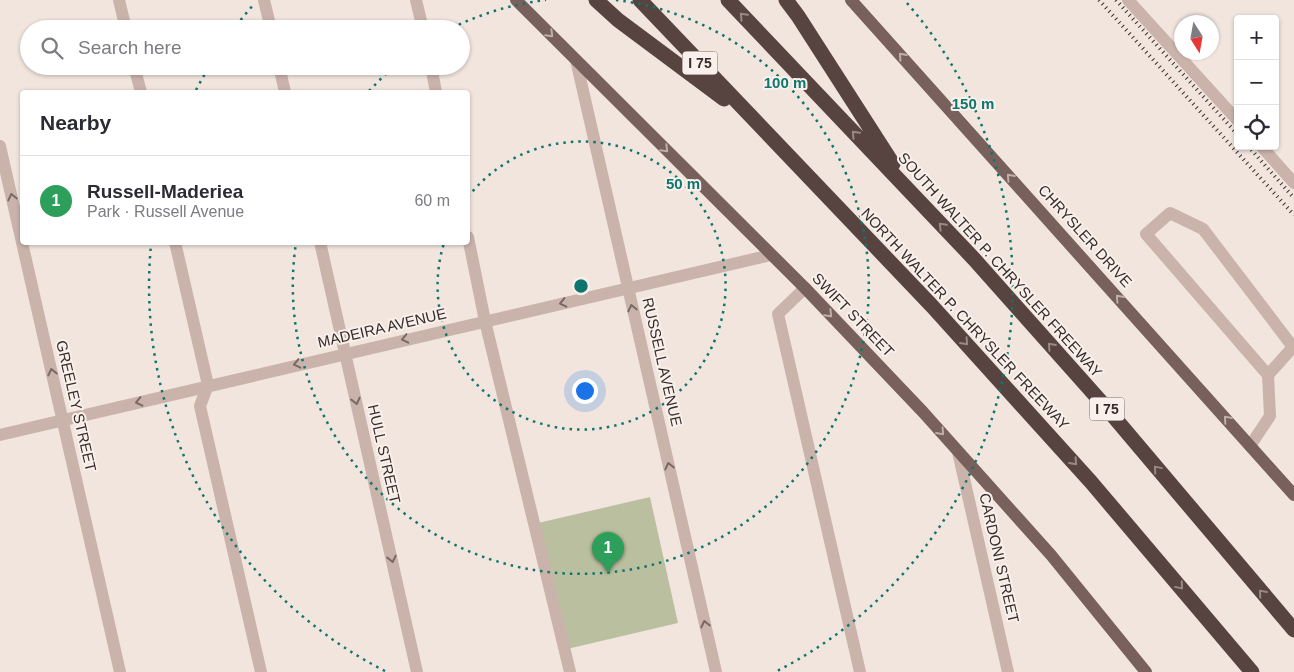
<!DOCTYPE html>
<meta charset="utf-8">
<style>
:root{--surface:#fff;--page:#f7f7f7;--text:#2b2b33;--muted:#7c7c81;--line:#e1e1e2;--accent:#d93025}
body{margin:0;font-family:Arial,sans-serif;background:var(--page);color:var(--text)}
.controls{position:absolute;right:15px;top:15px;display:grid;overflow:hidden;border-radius:5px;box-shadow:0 1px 4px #0004}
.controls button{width:45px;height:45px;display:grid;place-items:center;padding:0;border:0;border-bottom:1px solid var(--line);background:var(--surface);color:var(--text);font:25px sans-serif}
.compass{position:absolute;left:1174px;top:15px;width:45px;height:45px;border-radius:50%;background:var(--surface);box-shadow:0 1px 4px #0004;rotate:169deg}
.you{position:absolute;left:584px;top:390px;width:18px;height:18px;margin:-12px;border:4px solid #fff;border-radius:50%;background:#1a73e8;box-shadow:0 0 0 8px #1a73e833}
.badge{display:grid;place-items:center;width:32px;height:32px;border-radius:50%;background:var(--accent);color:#fff;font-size:16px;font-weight:700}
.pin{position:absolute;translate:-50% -41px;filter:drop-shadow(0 1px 2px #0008)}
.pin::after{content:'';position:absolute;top:26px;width:18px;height:15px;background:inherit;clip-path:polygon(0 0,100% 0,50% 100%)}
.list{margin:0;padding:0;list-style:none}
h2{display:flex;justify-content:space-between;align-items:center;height:65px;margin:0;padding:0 20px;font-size:21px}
h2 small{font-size:16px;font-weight:400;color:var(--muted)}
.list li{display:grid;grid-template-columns:32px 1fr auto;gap:15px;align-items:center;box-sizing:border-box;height:90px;padding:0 20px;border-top:1px solid var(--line)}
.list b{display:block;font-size:19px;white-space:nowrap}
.list p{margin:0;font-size:16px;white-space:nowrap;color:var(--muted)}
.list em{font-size:16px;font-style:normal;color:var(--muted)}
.icon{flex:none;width:28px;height:28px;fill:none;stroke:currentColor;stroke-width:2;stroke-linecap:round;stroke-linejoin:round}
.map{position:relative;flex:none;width:1294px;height:672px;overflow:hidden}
.search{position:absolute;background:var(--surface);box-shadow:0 1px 4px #0004;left:20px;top:20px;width:450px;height:55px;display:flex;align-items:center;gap:12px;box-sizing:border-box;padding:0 18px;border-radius:28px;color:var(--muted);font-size:19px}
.panel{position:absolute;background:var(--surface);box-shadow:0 1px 4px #0004;left:20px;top:90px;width:450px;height:155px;border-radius:5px}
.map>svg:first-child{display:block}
.green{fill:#bac09f}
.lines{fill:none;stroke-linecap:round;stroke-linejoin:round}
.minor{stroke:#c9b3ab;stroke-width:12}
.major{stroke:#78605c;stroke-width:12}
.highway{stroke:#574441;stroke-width:15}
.rail{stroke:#372c2a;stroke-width:4;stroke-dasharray:1 4;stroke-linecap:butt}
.oneway{stroke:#988985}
.oneway2{stroke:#bfafab}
.oneway3{stroke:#796964}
.ring{fill:none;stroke:#0f766e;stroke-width:2.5;stroke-dasharray:2.5 5}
.labels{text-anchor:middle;stroke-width:4;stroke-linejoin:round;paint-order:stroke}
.shield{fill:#f9f0eb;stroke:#716764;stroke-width:1}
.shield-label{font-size:14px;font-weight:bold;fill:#372c2a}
.street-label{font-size:15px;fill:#372c2a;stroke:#f9f0eb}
.centre{fill:#0f766e;stroke:#f9f0eb;stroke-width:2.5}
.ring-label{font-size:15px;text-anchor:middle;font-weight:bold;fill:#0f766e;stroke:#f9f0eb;stroke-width:4;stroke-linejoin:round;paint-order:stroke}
</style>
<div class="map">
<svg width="1294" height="672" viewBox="0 0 1294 672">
<rect width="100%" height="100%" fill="#f1e5de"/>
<path class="green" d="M650,497L678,623L567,649L538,523Z"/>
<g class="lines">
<path class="minor" d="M119,0L126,29
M264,0L271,29
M416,0L423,29
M1128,0L1238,121
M576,60L716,672
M134,66L141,92
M279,66L285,92
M431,66L436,92
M0,146L120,672
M1261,146L1294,183
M468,237L485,321L570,672
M175,242L208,385L200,406L261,672
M320,242L417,672
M805,288L778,314L860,672
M0,435L771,255
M1250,446L1270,416L1268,375L1146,234L1170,213L1203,229L1293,347L1268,375
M958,452L1008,672"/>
<path class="major" d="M516,0L805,288L923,412L1051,555L1146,672
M851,0L1294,495"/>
<path class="highway" d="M596,0L618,20L724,99
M640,0L932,306L1091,482L1252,672
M728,0L974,259L1103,404L1294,630
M786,0L798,16L893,164"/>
<path class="rail" d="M1099,0L1294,215
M1116,0L1238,135
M1248,146L1294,198"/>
</g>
<defs><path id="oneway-chevron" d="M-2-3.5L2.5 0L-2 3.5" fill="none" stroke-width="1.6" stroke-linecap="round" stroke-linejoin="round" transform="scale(1.25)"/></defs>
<g class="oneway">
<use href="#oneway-chevron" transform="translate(743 16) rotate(-133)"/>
<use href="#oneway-chevron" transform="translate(855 134) rotate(-133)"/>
<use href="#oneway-chevron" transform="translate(942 226) rotate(-134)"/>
<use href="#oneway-chevron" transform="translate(965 342) rotate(48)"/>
<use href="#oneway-chevron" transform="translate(1051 346) rotate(-132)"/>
<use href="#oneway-chevron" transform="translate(1074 462) rotate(48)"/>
<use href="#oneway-chevron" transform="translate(1157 469) rotate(-130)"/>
<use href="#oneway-chevron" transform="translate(1180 586) rotate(50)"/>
<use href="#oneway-chevron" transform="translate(1262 593) rotate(-131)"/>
</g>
<g class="oneway2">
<use href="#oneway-chevron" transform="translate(550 34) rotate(45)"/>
<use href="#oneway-chevron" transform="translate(902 56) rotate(-132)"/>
<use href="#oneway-chevron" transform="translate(665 149) rotate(45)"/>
<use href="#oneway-chevron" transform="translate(1010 177) rotate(-132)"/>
<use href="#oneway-chevron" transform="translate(1119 298) rotate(-132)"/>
<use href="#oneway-chevron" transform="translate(829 314) rotate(46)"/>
<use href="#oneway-chevron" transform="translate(1227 419) rotate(-131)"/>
<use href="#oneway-chevron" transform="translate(941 432) rotate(48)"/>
</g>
<g class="oneway3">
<use href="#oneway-chevron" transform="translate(12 197) rotate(-103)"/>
<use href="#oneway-chevron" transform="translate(563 303) rotate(167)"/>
<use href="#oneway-chevron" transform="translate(632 308) rotate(-103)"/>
<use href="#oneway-chevron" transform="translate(405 339) rotate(167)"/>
<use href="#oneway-chevron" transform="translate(297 364) rotate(167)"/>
<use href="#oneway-chevron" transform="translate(52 372) rotate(-103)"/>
<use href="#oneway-chevron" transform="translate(356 401) rotate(77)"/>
<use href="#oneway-chevron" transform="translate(139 402) rotate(167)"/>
<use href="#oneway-chevron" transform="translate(669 466) rotate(-103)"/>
<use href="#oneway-chevron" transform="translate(392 559) rotate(77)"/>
<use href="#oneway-chevron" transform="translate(705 624) rotate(-103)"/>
</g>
<g class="ring">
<path d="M468 197A144 144 0 1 1 444 243"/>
<path d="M369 91A288 288 0 0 1 394 67M452 28A288 288 0 0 1 546 0M616 0A288 288 0 1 1 296 243"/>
<path d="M385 671A432 432 0 0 1 151 245M196 90A432 432 0 0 1 209 67M236 26A432 432 0 0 1 255 3M907 3A432 432 0 0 1 777 671"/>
</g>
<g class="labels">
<g class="shield">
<rect x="682.5" y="51.5" width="35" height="23" rx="4"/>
<rect x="1089.5" y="397.5" width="35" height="23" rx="4"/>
</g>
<g class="shield-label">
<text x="700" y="68">I 75</text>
<text x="1107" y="414">I 75</text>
</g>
<g class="street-label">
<text transform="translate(1085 236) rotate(48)" y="5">CHRYSLER DRIVE</text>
<text transform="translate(1000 265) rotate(48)" y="5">SOUTH WALTER P. CHRYSLER FREEWAY</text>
<text transform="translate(853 315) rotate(46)" y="5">SWIFT STREET</text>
<text transform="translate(965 319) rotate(47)" y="5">NORTH WALTER P. CHRYSLER FREEWAY</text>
<text transform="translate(382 328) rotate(-13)" y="5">MADEIRA AVENUE</text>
<text transform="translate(662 362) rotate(77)" y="5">RUSSELL AVENUE</text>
<text transform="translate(76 406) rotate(77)" y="5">GREELEY STREET</text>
<text transform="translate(384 454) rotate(77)" y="5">HULL STREET</text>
<text transform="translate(999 558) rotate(77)" y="5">CARDONI STREET</text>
</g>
</g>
<circle cx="581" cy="286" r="8" class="centre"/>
<g class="ring-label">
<text x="785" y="88">100 m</text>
<text x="973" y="109">150 m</text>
<text x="683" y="189">50 m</text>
</g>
</svg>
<div class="controls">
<button>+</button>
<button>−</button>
<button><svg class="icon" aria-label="locate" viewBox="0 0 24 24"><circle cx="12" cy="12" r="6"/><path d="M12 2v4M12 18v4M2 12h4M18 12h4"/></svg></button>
</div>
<svg class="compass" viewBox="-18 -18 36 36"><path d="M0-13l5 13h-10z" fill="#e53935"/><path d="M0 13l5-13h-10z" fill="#7c7c81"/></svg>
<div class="you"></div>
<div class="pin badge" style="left:608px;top:573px;background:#2e9e5b">1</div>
<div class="search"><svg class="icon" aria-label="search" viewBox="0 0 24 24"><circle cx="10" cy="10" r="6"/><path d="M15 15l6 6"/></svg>Search here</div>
<section class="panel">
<h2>Nearby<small></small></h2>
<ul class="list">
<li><span class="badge" style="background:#2e9e5b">1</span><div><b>Russell-Maderiea</b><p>Park · Russell Avenue</p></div><em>60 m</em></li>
</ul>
</section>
</div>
